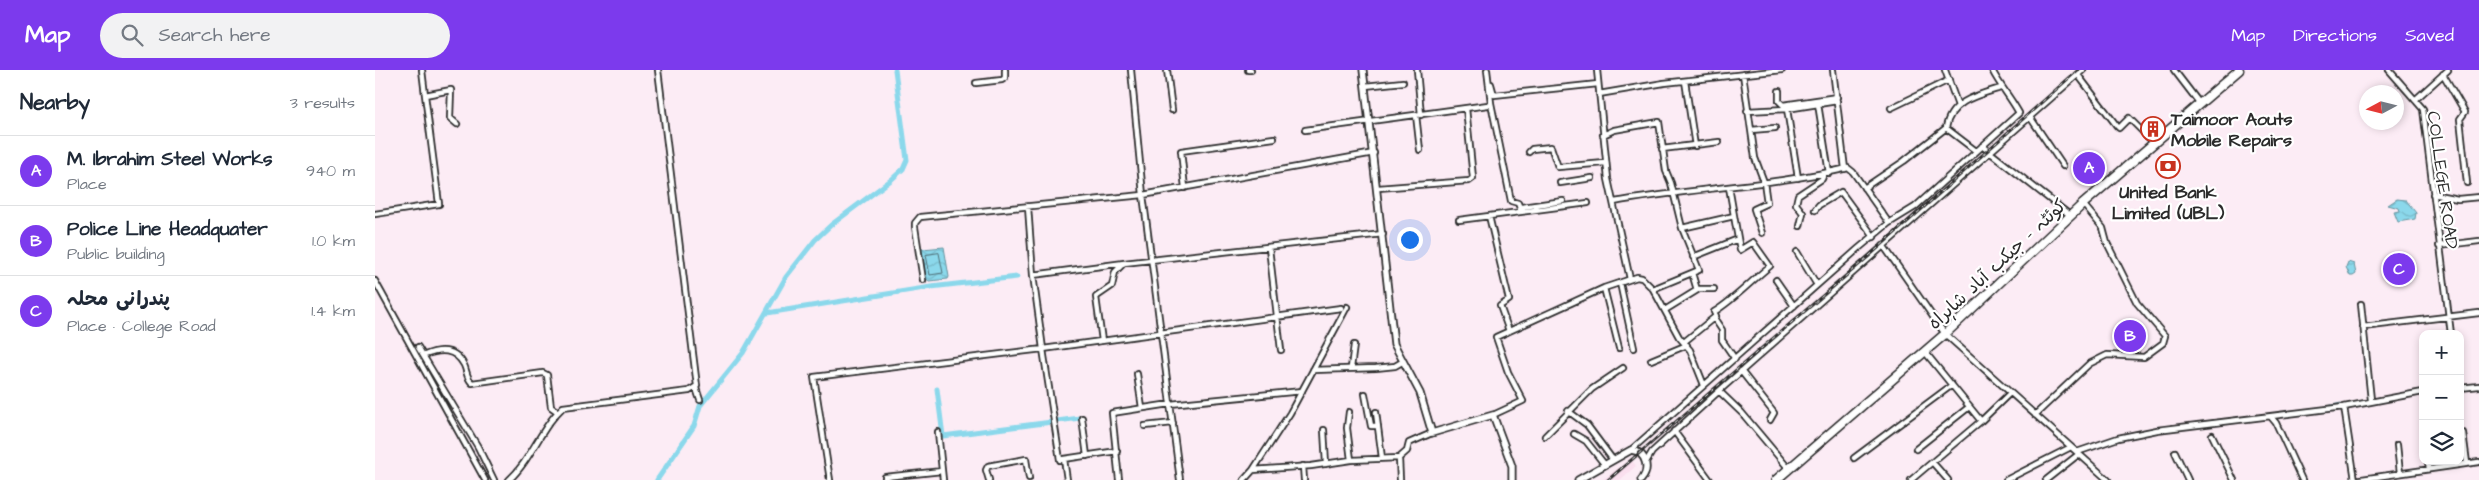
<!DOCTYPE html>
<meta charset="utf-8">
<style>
:root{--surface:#fff;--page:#f2f2f3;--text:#1f2937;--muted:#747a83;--line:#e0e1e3;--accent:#7c3aed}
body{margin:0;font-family:"Architects Daughter","Playpen Sans Arabic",sans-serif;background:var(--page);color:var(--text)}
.controls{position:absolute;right:15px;bottom:15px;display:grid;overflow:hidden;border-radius:10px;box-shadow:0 2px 8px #0003}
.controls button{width:45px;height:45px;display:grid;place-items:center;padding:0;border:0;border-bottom:1px solid var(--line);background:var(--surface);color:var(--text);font:25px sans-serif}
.compass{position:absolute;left:1984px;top:15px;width:45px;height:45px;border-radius:50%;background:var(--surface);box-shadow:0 2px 8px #0003;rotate:263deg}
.you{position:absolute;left:1034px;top:169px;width:18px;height:18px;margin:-12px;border:4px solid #fff;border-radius:50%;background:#1a73e8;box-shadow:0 0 0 8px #1a73e833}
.badge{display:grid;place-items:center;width:32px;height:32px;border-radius:50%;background:var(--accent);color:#fff;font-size:16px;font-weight:700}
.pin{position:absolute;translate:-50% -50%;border:2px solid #fff;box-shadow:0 1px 5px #0006}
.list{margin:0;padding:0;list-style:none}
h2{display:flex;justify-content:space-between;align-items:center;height:65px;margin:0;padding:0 20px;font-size:21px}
h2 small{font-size:16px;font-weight:400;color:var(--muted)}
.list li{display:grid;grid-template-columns:32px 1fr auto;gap:15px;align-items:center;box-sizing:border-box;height:70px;padding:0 20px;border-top:1px solid var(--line)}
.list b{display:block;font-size:19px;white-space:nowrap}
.list p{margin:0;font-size:16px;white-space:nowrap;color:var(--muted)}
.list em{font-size:16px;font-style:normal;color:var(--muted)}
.icon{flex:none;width:28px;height:28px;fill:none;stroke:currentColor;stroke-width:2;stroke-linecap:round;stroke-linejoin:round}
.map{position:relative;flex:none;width:2104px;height:410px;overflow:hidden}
header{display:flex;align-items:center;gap:30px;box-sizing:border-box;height:70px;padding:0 25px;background:var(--accent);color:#fff}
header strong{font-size:24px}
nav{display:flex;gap:28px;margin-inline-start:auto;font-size:18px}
.search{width:350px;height:45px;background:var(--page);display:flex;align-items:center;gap:12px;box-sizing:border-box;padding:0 18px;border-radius:28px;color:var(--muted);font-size:19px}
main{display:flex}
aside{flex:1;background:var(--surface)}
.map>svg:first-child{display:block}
.built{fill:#fadfee}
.water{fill:url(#water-waves);stroke:#65939e}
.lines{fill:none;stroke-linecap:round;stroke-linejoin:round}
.shore{stroke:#517078;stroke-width:1}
.stream{stroke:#65939e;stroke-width:1}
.canal{stroke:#8bd8eb;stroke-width:5}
.street-casing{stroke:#2b2b2b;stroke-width:8}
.secondary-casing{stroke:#2b2b2b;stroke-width:9}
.highway-casing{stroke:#2b2b2b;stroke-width:11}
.street{stroke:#fff;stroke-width:4.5}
.secondary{stroke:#fff;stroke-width:5.5}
.highway{stroke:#fff;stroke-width:8}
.rail-casing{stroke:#2b2b2b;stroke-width:3}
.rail{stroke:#fff;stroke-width:1;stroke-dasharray:4;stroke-linecap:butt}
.labels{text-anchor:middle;stroke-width:4.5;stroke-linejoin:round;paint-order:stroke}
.poi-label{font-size:18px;font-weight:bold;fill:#2b2b2b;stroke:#fff;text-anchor:start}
.street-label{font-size:18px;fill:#2b2b2b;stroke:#fff}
</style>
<header>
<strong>Map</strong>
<div class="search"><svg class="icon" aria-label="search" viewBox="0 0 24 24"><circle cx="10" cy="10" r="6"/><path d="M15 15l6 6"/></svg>Search here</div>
<nav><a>Map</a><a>Directions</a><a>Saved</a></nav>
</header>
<main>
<aside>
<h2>Nearby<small>3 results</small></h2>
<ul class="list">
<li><span class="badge">A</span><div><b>M. Ibrahim Steel Works</b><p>Place</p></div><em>940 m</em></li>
<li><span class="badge">B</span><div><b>Police Line Headquater</b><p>Public building</p></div><em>1.0 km</em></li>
<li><span class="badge">C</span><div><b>پندرانی محلہ</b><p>Place · College Road</p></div><em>1.4 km</em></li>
</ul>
</aside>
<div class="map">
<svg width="2104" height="410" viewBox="0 0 2104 410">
<defs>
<pattern id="water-waves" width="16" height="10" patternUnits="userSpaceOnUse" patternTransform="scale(1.25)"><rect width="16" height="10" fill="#8bd8eb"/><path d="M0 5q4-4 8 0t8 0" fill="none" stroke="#78baca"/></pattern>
</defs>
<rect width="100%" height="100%" fill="#fcecf5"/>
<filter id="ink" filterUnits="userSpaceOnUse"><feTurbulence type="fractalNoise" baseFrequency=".02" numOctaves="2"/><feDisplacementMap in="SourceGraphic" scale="10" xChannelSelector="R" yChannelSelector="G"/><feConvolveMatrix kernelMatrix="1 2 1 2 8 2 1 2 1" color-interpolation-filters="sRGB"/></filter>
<g filter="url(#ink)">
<path class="built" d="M1256,389L1261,396L1245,410H1227Z"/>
<path class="water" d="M2022,129L2031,130L2041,143L2040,149L2023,152L2019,142L2025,141L2024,138L2013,135Z
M569,177L574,207L573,209L554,211L550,208L545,182L547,179Z
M1973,192L1979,194L1981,204L1978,206H1975L1971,197Z"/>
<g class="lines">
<path class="shore" d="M564,183L568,203L555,205L551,185Z"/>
<path class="stream" d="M1938,339L1966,333
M1826,352L1882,346
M1771,359L1795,356"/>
<path class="canal" d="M392,243L556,217L642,207
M562,319L568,366L677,352
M682,351L705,348
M282,410L319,356L325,336L368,283L411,207L440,170L456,155L516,110L528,99L532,90L520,0"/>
<defs>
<path id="street" d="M47,0L50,25
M756,0L768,125L805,410
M792,0L797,40
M873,0H876
M1042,0L1046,45
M1222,0L1233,109L1255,209
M1458,0L1470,99
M1570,0L1583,36
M1799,0L1825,34
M2014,0L2048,39L2076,264
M1368,4L1380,88L1389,112L1392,133L1379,139L1387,163
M2068,4L2090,42L2085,49L2092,113
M1703,5L1742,56L1744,58L1754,48L1779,73
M1310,11L1320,76
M601,13L627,10L630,8V0
M1116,14L1119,25L1223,14
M990,16L1028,12
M1404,21V31L1408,35L1462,27
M1224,24L1289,13L1407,0
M2040,30L2073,0
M1116,33L1136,131L1143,133L1146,141
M1443,34L1454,103
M1516,38L1574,10
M1412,39L1423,108
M1372,41L1412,39L1462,31
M1041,45L1045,80
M1655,47L1688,96
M1571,58C1575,31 1603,25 1626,18
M930,60L1113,35L1116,33L1112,0
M1376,60L1400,58
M1228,65L1239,60L1284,52L1291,101L1296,113L1307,158L1324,200L1278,219
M1607,76L1696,146
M1287,79L1344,72
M1154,82L1157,79L1176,77L1183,97L1230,93
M1185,113L1217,108
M810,118L806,81L899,68
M1003,118L1094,111L1098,108L1091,38
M1489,118L1529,91L1571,58L1601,81
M2058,124L2083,129L2104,127
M1239,132C1316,118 1396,116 1473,98L1478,102L1514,153
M1145,139L1147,137L1188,131
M1440,140L1444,135L1466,122L1499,167
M0,144L64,134L50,25L76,20L75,48L82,54
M1114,146L1134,230L1125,236L1134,261
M1084,150L1213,133
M1425,156L1428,143L1421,134L1423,125L1447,109L1449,104
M1307,158L1359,146
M1508,175L1570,264L1733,410
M2064,176L2104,171
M894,178L906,280
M1422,182L1442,215
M1318,187L1363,169
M1317,203L1322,220
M658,205L749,193L1008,164
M548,210L540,157V153L545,147L768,125L999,83
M1401,210L1419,236
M0,211L110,410
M1245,213L1259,278
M1229,218L1244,278
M1986,234L1996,330
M1290,240L1324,219H1339
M1339,248L1347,260V270L1360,289
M1988,257L2104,243
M727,271L721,227L737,216L740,202L748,194
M1309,272L1341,246L1339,242C1360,229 1375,212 1395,196L1378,172L1365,180L1354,117
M43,277L103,377L119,410
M1550,282L1606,351
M50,285C65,279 80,278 89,295C92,301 91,307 97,313L168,303L172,305L176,337L183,342
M1276,290L1312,275
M976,298L979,275
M938,300L1001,298L1020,296L1027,292
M1366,301L1399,343L1395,350
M762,304L767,338
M321,318L325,330
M2085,318L2104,316
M1344,321L1367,343L1414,399
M990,324L996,356H1003
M1969,337L1980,410
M1193,341L1212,355L1238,390
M974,342L972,358L976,390
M1001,342L1007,388
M1118,345L1148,331L1133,302L1121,267L1229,218L1262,207L1267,208L1278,219L1304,267L1315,280L1329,315
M1660,345L1714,294L1732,285L1769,287L1788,273L1790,266L1762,233L1732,173L1728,158L1708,134
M1896,347L1901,353L1927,410
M707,348L712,386
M770,356L798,353
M949,360L951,394
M1299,361L1335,410
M563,362L568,410
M2088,363L2092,393
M1199,364L1211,371L1230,395
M1837,365L1859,410
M1170,366L1217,319L1248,298
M2022,375L2025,403
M1541,379L1594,337
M1256,380L1484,178L1514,153L1540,137L1644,43C1636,28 1625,16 1617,0
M1702,382L1743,368L1782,360L1969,337L2048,322
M1800,382L1813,410
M1479,388L1577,315
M689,389L742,381
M2053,391L2054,399
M1271,392L1277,382L1344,321L1708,0
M1558,393L1573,410
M928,396L929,410
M878,400L915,343L972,237
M134,410C156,390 166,357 188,337L314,321L322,316L283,0
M455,410L439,307L668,279L658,205L653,137
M510,410V407L567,401
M614,410L611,400L613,396L651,389L654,408
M692,410L689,389L685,390L668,279L966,238
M744,410L737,343L795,334L927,321
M869,410L878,400L936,396L976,390L1024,388
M1025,410L1024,388L1032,381L1034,373L1057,363
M1536,410L1606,351L1635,323
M1631,410L1696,377
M1671,410L1704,384
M1980,410L2104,392"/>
<path id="secondary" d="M988,0L1019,274L1045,323L1057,363L1118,345L1137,396V410
M1203,410L1256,380C1272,382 1275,400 1266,410"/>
<path id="highway" d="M1401,410L1570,264L1708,134L1864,0"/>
</defs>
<use href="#street" class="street-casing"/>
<use href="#secondary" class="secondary-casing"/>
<use href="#highway" class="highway-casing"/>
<use href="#street" class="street"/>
<use href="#secondary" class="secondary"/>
<use href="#highway" class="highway"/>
<defs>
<path id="rail" d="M1233,410L1494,186L1703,0"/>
</defs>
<use href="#rail" class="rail-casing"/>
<use href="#rail" class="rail"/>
</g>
</g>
<defs>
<symbol id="building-ring" viewBox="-11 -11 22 22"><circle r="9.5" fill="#fff" stroke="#c8321e" stroke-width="1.5"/><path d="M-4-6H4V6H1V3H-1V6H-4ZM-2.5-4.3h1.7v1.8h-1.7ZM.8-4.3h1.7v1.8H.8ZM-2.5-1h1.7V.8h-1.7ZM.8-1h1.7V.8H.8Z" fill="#c8321e"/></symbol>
<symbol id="bank-ring" viewBox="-11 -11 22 22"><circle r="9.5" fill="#fff" stroke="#c8321e" stroke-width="1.5"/><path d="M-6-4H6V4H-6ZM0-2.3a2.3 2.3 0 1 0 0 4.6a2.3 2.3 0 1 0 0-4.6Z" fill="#c8321e"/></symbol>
</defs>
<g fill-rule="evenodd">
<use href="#building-ring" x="1764" y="45" width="28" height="28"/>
<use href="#bank-ring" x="1779" y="82" width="28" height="28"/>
</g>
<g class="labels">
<g class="poi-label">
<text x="1796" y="55">Taimoor Aouts<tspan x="1796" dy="21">Mobile Repairs</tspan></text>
<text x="1793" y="128" text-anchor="middle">United Bank<tspan x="1793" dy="21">Limited (UBL)</tspan></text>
</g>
<g class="street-label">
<text transform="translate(2068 110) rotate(82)" y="6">COLLEGE ROAD</text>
<text transform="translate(1622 194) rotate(-43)" y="6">کوئٹہ - جیکب آباد شاہراہ</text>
</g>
</g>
</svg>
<div class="controls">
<button>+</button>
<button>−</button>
<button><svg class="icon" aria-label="layers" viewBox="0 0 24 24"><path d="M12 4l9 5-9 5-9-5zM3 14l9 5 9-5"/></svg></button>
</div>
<svg class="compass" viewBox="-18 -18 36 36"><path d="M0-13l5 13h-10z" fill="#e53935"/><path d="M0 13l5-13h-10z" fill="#747a83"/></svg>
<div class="you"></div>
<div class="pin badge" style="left:1714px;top:98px">A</div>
<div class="pin badge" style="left:1755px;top:266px">B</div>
<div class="pin badge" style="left:2024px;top:199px">C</div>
</div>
</main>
